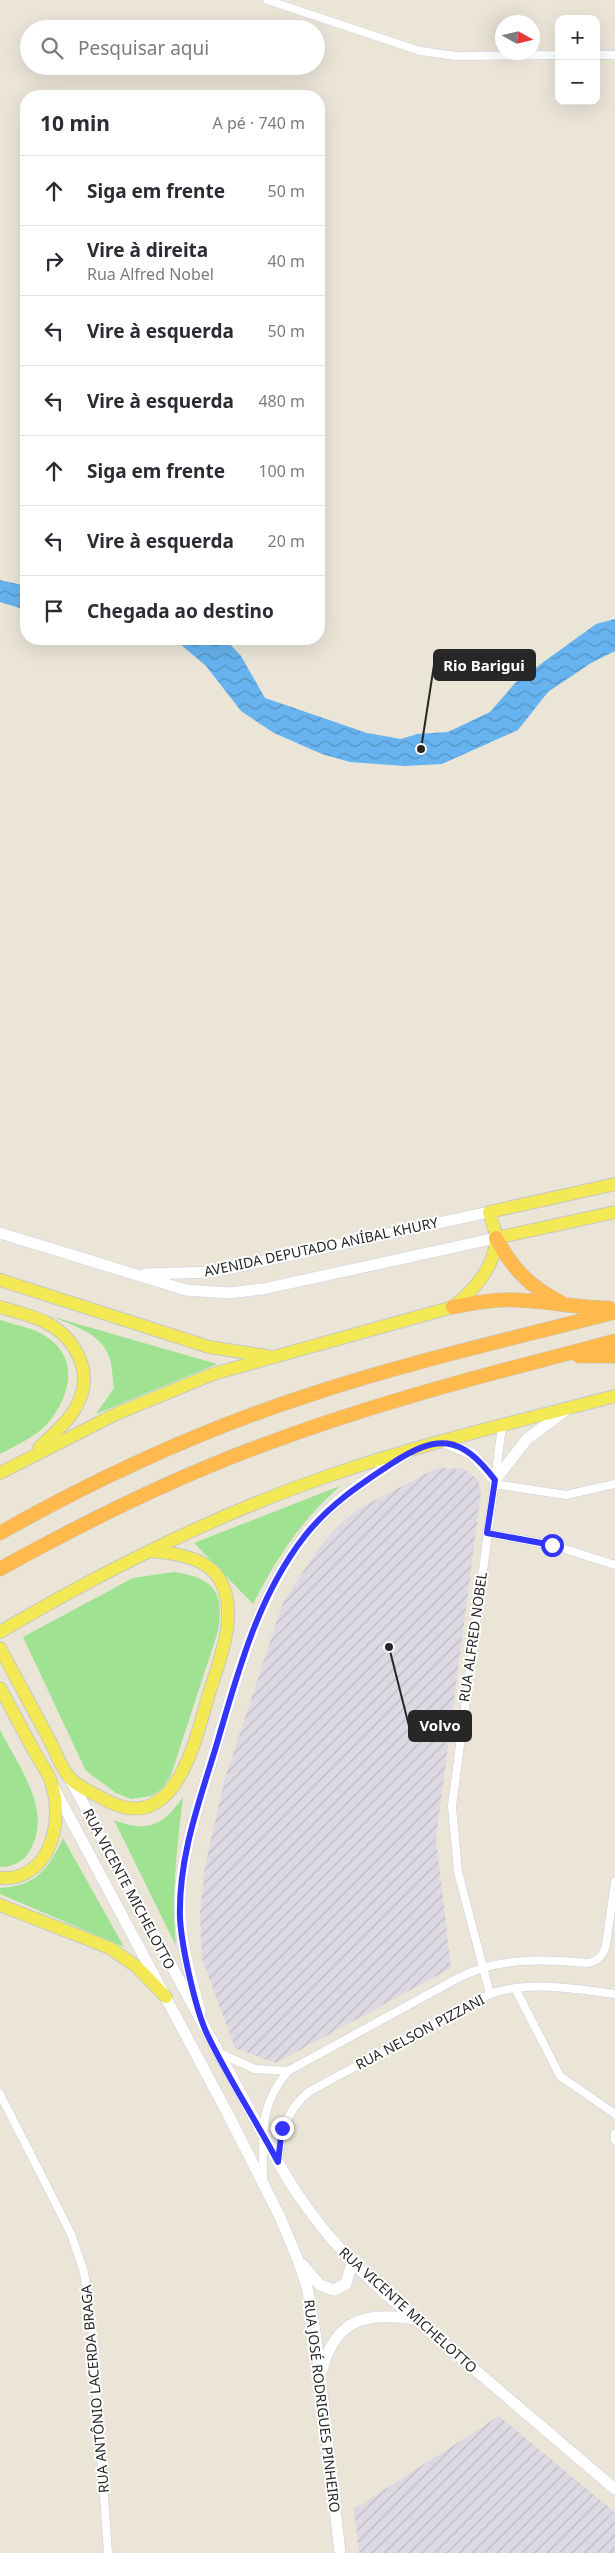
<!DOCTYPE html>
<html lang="pt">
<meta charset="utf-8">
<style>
:root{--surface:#fff;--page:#f2f2f3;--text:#2b2b33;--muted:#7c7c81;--line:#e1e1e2}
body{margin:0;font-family:"Noto Sans",sans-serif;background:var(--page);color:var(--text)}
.controls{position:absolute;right:15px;top:15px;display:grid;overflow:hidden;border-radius:10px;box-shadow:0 5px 20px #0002}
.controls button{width:45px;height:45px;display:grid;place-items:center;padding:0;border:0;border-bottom:1px solid var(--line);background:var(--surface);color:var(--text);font:25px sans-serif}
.compass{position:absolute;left:495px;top:15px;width:45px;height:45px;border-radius:50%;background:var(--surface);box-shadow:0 5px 20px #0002;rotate:98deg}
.stop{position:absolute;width:15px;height:15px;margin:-11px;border:4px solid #3335fc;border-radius:50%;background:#fff}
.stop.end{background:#3335fc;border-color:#fff;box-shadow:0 1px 5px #0008}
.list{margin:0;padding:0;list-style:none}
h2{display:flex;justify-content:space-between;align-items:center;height:65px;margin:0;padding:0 20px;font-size:21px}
h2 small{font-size:16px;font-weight:400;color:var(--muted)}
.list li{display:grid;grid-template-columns:32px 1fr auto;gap:15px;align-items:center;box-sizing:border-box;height:70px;padding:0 20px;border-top:1px solid var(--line)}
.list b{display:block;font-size:19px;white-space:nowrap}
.list p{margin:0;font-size:16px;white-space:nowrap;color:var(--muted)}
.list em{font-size:16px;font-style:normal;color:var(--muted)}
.icon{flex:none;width:28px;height:28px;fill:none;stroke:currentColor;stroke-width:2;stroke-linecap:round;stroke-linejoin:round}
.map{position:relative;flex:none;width:615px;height:2553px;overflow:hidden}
.search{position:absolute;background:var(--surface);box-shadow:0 5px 20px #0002;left:20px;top:20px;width:305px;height:55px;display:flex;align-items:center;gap:12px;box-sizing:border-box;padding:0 18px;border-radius:28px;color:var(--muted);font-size:19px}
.panel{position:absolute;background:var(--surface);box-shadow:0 5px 20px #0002;left:20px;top:90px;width:305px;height:555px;border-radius:20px}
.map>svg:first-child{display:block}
.industrial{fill:url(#industrial-furrows)}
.grass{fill:#9fe292}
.water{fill:url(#water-waves)}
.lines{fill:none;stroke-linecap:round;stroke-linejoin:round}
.street-casing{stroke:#cdcde1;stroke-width:9}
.secondary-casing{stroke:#cdcde1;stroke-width:12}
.primary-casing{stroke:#c7c7c7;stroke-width:14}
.highway-casing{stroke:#c7c7c7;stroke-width:15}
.street{stroke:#fff;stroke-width:8}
.secondary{stroke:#fff;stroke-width:11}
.primary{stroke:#f2e955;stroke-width:12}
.highway{stroke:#ffb94d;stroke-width:14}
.route{stroke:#3335fc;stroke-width:6}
.labels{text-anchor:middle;stroke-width:4;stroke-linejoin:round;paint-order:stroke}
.street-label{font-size:14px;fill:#272727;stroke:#fff}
.leader{fill:none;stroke:#272727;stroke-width:2}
.callout-dot{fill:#272727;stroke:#fff;stroke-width:2}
.callout{fill:#272727;stroke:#272727;stroke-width:2}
.callout-label{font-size:15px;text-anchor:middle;font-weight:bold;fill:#fff}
</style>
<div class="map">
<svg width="615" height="2553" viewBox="0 0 615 2553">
<defs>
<pattern id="industrial-furrows" width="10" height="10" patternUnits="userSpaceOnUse" patternTransform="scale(1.25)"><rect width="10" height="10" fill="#ddd9e2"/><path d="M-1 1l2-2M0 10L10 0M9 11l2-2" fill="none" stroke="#bebac2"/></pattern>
<pattern id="water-waves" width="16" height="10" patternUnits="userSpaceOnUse" patternTransform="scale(1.25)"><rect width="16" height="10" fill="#67b3ef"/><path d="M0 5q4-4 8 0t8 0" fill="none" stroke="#5592c2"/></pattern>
</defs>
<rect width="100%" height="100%" fill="#eae5d7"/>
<path class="industrial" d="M437,1468L464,1469L478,1480L481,1492L436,1838L451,1968L276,2063L235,2048L202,1959L200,1913L205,1867L224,1782L283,1602L321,1545L340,1524L360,1508Z
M499,2416L611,2509L615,2513V2553H359L354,2509Z"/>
<path class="grass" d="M50,1316L217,1364L96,1414L114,1388C112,1378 113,1367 109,1357C102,1333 71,1325 50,1316Z
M0,1320C14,1325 35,1328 47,1337C80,1359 70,1397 48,1423C37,1436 15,1446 0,1454Z
M340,1486C300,1522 277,1557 253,1604L194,1543Z
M174,1572C213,1578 225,1591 218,1631L171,1775L162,1789L151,1796L131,1799L116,1793L86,1771L23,1637L133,1578Z
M0,1730C19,1767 56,1814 27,1855C22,1862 9,1868 0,1867Z
M183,1797C177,1847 171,1896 176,1946L114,1820C147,1833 163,1826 183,1797Z
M63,1838L124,1947L0,1894V1888C37,1886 48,1869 63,1838Z"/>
<path class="water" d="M0,580L26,586V610L0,602Z
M615,619V651L591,663L548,692L518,730L442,764L405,766L350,762L322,754L274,733L241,711L206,666L180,644H128L116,639H225L241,656L265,698L367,733L401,739L417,734L448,732L490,712L516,682L596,624Z"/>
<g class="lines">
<defs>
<path id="street" d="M267,0L420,51L456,56L559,55
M596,55H615
M494,1484L566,1495L615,1484
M487,1533L552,1545L615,1565
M515,1988L560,2076L615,2114
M490,1994L458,1872L452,1806L502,1426
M221,2054L255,2069L288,2071
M0,2094L71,2234L84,2272L92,2329L108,2553
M615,2134V2140
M278,2161C281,2131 286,2110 310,2091L490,1994C530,1980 574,1989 615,1994
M263,2181C264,2136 257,2108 288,2071L458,1978C500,1957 542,1959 588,1963C599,1960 603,1956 606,1945L615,1882"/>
<path id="secondary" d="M0,1233L186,1290L229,1293L263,1289L496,1238
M146,1274L213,1272L489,1212
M442,1441L472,1454L495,1480L527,1439L566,1410
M70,1779L278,2162C305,2211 339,2251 380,2289L615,2489
M54,1788L230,2118L280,2217L298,2260L307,2287L316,2338L340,2553
M200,2011C190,1975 179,1939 180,1900C182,1851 199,1803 213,1756C236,1680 255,1602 304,1537C331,1500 371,1477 409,1452
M303,2265L320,2285L334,2290L346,2284L352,2263
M322,2370C336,2318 366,2312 415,2319"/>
<path id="primary" d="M496,1238L615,1212
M0,1280L209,1347L267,1356
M0,1307C16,1312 33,1315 47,1323C75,1338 93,1371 79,1401C71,1420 54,1433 39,1448
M0,1473L116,1414L213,1374L453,1307C473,1291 496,1266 496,1238C496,1230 491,1220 489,1212L615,1184
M0,1632C105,1570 214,1515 331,1475C424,1443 520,1421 615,1396
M0,1648C17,1679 33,1710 50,1741C56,1753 61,1768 70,1778C77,1786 92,1793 102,1798C173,1840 194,1746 208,1697C218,1663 240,1615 220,1580C207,1557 174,1553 150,1551
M0,1688C13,1711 25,1735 38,1758C43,1766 50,1776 52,1785C64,1824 49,1881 0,1878
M0,1905L110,1948L137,1967L166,1997"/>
<path id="highway" d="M496,1238C512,1268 530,1287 560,1302
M453,1307C474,1303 495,1299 516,1300C547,1301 578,1308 609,1308
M579,1356H615
M0,1533C99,1477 206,1428 315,1393C413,1361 515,1338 615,1312
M0,1569C88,1520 179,1475 274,1441C385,1400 500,1371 615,1341"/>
</defs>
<use href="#street" class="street-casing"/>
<use href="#secondary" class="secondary-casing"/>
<use href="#primary" class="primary-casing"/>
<use href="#highway" class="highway-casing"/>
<use href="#street" class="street"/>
<use href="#secondary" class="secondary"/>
<use href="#primary" class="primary"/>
<use href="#highway" class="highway"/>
</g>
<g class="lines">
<path class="route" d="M282,2128L278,2162C255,2119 228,2078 207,2034C195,2008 182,1948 180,1919C178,1860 198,1805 215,1750C237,1676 256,1599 304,1537C328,1506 359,1485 391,1464C437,1434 460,1434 495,1480L487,1533L552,1545"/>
</g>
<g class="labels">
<g class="street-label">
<text transform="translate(321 1247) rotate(-12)" y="5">AVENIDA DEPUTADO ANÍBAL KHURY</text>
<text transform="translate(473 1637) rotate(-82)" y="5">RUA ALFRED NOBEL</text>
<text transform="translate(129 1889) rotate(62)" y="5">RUA VICENTE MICHELOTTO</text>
<text transform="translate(420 2032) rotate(-28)" y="5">RUA NELSON PIZZANI</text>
<text transform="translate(408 2310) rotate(42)" y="5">RUA VICENTE MICHELOTTO</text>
<text transform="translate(95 2389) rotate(-95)" y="5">RUA ANTÔNIO LACERDA BRAGA</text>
<text transform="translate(322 2406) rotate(83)" y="5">RUA JOSÉ RODRIGUES PINHEIRO</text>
</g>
</g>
<path class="leader" d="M421 749L434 665M389 1647L409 1726"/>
<g class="callout-dot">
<circle cx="421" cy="749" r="5"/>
<circle cx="389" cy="1647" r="5"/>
</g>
<g class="callout">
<rect x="434" y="650" width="101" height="30" rx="5"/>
<rect x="409" y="1711" width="62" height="30" rx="5"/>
</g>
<g class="callout-label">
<text x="484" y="671">Rio Barigui</text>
<text x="440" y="1731">Volvo</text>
</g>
</svg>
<div class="controls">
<button>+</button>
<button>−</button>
</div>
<svg class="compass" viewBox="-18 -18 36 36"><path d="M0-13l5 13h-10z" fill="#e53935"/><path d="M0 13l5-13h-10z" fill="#7c7c81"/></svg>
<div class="stop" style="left:552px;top:1545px"></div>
<div class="stop end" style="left:282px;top:2128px"></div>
<div class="search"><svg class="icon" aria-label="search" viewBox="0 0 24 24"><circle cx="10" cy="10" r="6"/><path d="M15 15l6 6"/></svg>Pesquisar aqui</div>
<section class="panel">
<h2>10 min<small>A pé · 740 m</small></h2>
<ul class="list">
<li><svg class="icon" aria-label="ahead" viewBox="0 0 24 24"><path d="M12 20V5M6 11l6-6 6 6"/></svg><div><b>Siga em frente</b></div><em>50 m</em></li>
<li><svg class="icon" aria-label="right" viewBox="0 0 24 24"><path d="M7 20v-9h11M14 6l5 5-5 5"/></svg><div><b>Vire à direita</b><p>Rua Alfred Nobel</p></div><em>40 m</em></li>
<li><svg class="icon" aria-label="left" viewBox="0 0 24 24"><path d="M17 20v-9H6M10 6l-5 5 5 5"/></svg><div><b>Vire à esquerda</b></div><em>50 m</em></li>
<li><svg class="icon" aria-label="left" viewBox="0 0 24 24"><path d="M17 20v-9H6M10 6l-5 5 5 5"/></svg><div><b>Vire à esquerda</b></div><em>480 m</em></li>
<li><svg class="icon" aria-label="ahead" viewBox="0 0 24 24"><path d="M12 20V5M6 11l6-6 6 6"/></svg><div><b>Siga em frente</b></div><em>100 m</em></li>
<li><svg class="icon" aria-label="left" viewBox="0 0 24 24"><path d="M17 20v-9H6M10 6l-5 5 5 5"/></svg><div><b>Vire à esquerda</b></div><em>20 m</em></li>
<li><svg class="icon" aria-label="arrive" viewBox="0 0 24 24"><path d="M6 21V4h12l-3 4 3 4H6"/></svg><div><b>Chegada ao destino</b></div></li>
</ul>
</section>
</div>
